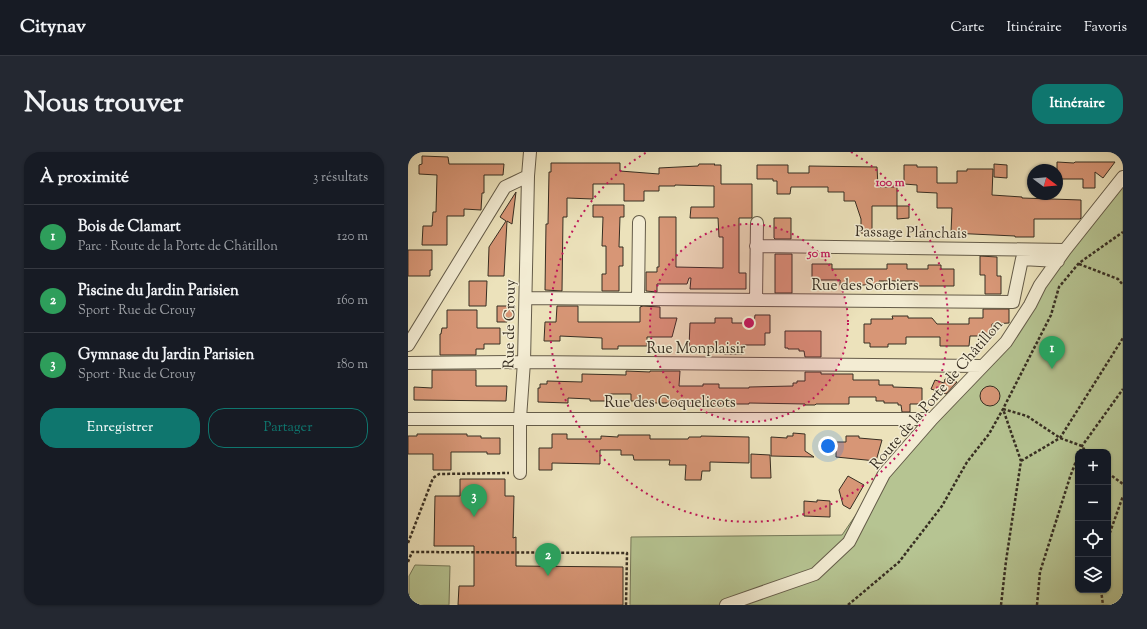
<!DOCTYPE html>
<html lang="fr">
<meta charset="utf-8">
<style>
:root{--surface:#171b24;--page:#242831;--text:#f1f3f6;--muted:#9ea1a6;--line:#363941;--accent:#0f766e}
body{margin:0;font-family:"Sorts Mill Goudy",serif;background:var(--page);color:var(--text)}
.controls{position:absolute;right:12px;bottom:12px;display:grid;overflow:hidden;border-radius:8px;box-shadow:0 1px 3px #0004}
.controls button{width:36px;height:36px;display:grid;place-items:center;padding:0;border:0;border-bottom:1px solid var(--line);background:var(--surface);color:var(--text);font:20px sans-serif}
.compass{position:absolute;left:619px;top:12px;width:36px;height:36px;border-radius:50%;background:var(--surface);box-shadow:0 1px 3px #0004;rotate:106deg}
.you{position:absolute;left:420px;top:294px;width:14px;height:14px;margin:-10px;border:3px solid #fff;border-radius:50%;background:#1a73e8;box-shadow:0 0 0 6px #1a73e833}
.badge{display:grid;place-items:center;width:26px;height:26px;border-radius:50%;background:var(--accent);color:#fff;font-size:13px;font-weight:700}
.pin{position:absolute;translate:-50% -33px;filter:drop-shadow(0 1px 2px #0008)}
.pin::after{content:'';position:absolute;top:21px;width:14px;height:12px;background:inherit;clip-path:polygon(0 0,100% 0,50% 100%)}
.list{margin:0;padding:0;list-style:none}
h2{display:flex;justify-content:space-between;align-items:center;height:52px;margin:0;padding:0 16px;font-size:17px}
h2 small{font-size:13px;font-weight:400;color:var(--muted)}
.list li{display:grid;grid-template-columns:26px 1fr auto;gap:12px;align-items:center;box-sizing:border-box;height:64px;padding:0 16px;border-top:1px solid var(--line)}
.list b{display:block;font-size:15px;white-space:nowrap}
.list p{margin:0;font-size:13px;white-space:nowrap;color:var(--muted)}
.list em{font-size:13px;font-style:normal;color:var(--muted)}
.actions{display:flex;gap:8px;padding:12px 16px}
.actions a{flex:1;padding:9px 0;border:1px solid var(--accent);border-radius:16px;text-align:center;font-size:14px;color:var(--accent)}
.actions .main{background:var(--accent);color:#fff}
.icon{flex:none;width:22px;height:22px;fill:none;stroke:currentColor;stroke-width:2;stroke-linecap:round;stroke-linejoin:round}
.map{position:relative;flex:none;width:715px;height:453px;overflow:hidden;border-radius:16px}
header{display:flex;align-items:center;gap:24px;box-sizing:border-box;height:56px;padding:0 20px;background:var(--surface);border-bottom:1px solid var(--line)}
header strong{font-size:19px}
nav{display:flex;gap:22px;margin-inline-start:auto;font-size:14px}
.intro{display:flex;align-items:center;justify-content:space-between;box-sizing:border-box;height:96px;padding:0 24px}
h1{margin:0;font-size:28px}
.button{padding:10px 18px;border-radius:16px;background:var(--accent);color:#fff;font-size:14px;font-weight:700}
main{display:flex;gap:24px;padding:0 24px}
aside{flex:1;background:var(--surface);border-radius:16px;box-shadow:0 1px 3px #0004}
.map>svg:first-child{display:block}
.green{fill:#b6c492;stroke:#76795a;fill-rule:evenodd}
.building{fill:#d79676;stroke:#372e22}
.lines{fill:none;stroke-linecap:round;stroke-linejoin:round}
.street-casing{stroke:#645b48;stroke-width:14}
.path{stroke:#372e22;stroke-width:2.5;stroke-dasharray:3 2;stroke-linecap:butt}
.street{stroke:#f3ecd3;stroke-width:12}
.ring{fill:none;stroke:#c2185b;stroke-width:2;stroke-dasharray:2 4}
.labels{text-anchor:middle;stroke-width:3;stroke-linejoin:round;paint-order:stroke}
.street-label{font-size:15px;fill:#372e22;stroke:#f3ecd3}
.centre{fill:#c2185b;stroke:#f3ecd3;stroke-width:2}
.ring-label{font-size:12px;text-anchor:middle;font-weight:bold;fill:#c2185b;stroke:#f3ecd3;stroke-width:3;stroke-linejoin:round;paint-order:stroke}
</style>
<header>
<strong>Citynav</strong>
<nav><a>Carte</a><a>Itinéraire</a><a>Favoris</a></nav>
</header>
<div class="intro"><h1>Nous trouver</h1><a class="button">Itinéraire</a></div>
<main>
<aside>
<h2>À proximité<small>3 résultats</small></h2>
<ul class="list">
<li><span class="badge" style="background:#2e9e5b">1</span><div><b>Bois de Clamart</b><p>Parc · Route de la Porte de Châtillon</p></div><em>120 m</em></li>
<li><span class="badge" style="background:#2e9e5b">2</span><div><b>Piscine du Jardin Parisien</b><p>Sport · Rue de Crouy</p></div><em>160 m</em></li>
<li><span class="badge" style="background:#2e9e5b">3</span><div><b>Gymnase du Jardin Parisien</b><p>Sport · Rue de Crouy</p></div><em>180 m</em></li>
</ul>
<div class="actions"><a class="main">Enregistrer</a><a>Partager</a></div>
</aside>
<div class="map">
<svg width="715" height="453" viewBox="0 0 715 453">
<rect width="100%" height="100%" fill="#ece2bb"/>
<filter id="stains"><feTurbulence type="fractalNoise" baseFrequency=".005" numOctaves="4"/><feColorMatrix values="0 0 0 0 .2 0 0 0 0 .09 0 0 0 0 .02 0 0 0 .5 -.17"/></filter>
<radialGradient id="worn" r=".72"><stop offset=".6" stop-color="#630" stop-opacity="0"/><stop offset="1" stop-color="#630" stop-opacity=".3"/></radialGradient>
<path class="green" d="M715,25V453H222L223,385L434,383L476,322L598,190ZM670,300H700V438H670Z
M7,413L42,414L41,453H1V424Z"/>
<path class="building" d="M14,4L40,5L41,12H96L95,23H76V41H74L73,58L56,57V64H39V93H14L15,74H24L25,60H28L29,23L11,22V13L14,12Z
M649,10L666,11L667,10H707L695,26L687,20V36H675V27H649Z
M143,11H212V19L251,22V16L290,14L291,12H307L306,13H313V32H344V66H331V121H338V137H282L283,126H281L279,132H249V140L238,139V120H249V115H251V65H268V115L315,116V85H311L310,66H282L283,55H306V34L267,33V34H251V39H236V49H216V32H185V47L159,46V65H155L154,139L137,138L138,72H140L141,20H143Z
M586,12L599,13V26L586,25Z
M349,13H380V21H401V14L469,15L470,35H489V54H464V82L453,81V67L447,49H436V40H420V35H383L382,42H369V29H365V27H349Z
M496,13H509V15H529V31H549V19H559V17H585L584,43L614,45V46L673,48V66L672,67H626V85H607V84L543,81L544,56H529V41L509,40V33L496,32Z
M108,40L104,72L99,69L96,124H80L81,95L98,69L92,65Z
M185,53H216V65H212L211,95H215V114H211V139H194V122H198V94H194L195,65H185Z
M489,54H501V66L489,67Z
M366,66H383V87H367L366,86Z
M0,98H24V118H22V124H0Z
M367,102H384V141H367Z
M572,104L589,105V124H593V142H577V123H572Z
M404,112H424V117H479V112H499V117H520V113H533V117H546V134H507V129H471V133H432V128H404Z
M61,129H79L78,154H61Z
M89,154H107L106,165L99,166V170H89Z
M149,154H170V170H232V155L235,154L252,155V166H269L264,185H239V194H210V197H194V186L152,184V189H136L137,170H148Z
M575,157H601V171L584,172V184H562L561,194H532V185H498V192H480V195H462V191H456V172H463V167H485L484,164H500V166H524L529,172H561V166H575Z
M39,158H69V176H92V192H76V197H68V203H32V182H33L34,176H39Z
M347,163H362V181H357V193H334V202H316V197L281,195L282,171H307V166H324V171H346Z
M377,179H413V205H397L396,199H391V197H380V196H377Z
M24,218H68V234H99L98,249L6,248V235L24,236Z
M218,219L242,220V219H272L271,234H295V232H311V236H341V235L385,234V231H389V229H397V220H413V222H445V228H471V233H485V235L514,236V252H502V260H494L493,253H490V251H476V249H468V245H441V252H408L407,253H397V252L341,251V252H295V251H246V249H223V242H200V249H182V247L160,246V251L130,250V236H132V232H139V229L174,230V222L218,223Z
M537,227L549,230L538,242L523,237L527,228L536,231Z
M572 244a10 10 0 1 1 20 0a10 10 0 1 1-20 0Z
M385,281L397,282V299L406,305L363,304V285L379,286V284H385Z
M9,282H59V284H73V286H92V302H79V300H43V318H25V302H0V284H9Z
M144,282H159V287H193V284L210,285V283H242V287H280L281,285H293V284L341,285V311L302,310V319H294L293,328H277L278,313H261L262,308H226L225,303H213V298H192V312L144,311V318H131V296H144Z
M438,284H451V286L474,288L468,309L428,305V290H438Z
M343,302L362,303L363,326H343Z
M440,324L456,333L442,357L435,353L431,338Z
M52,327H97V344H106L105,386L108,385V414L215,415V453H50L51,434H66V394H26L27,344H52Z
M409,348L422,349V365L396,364V349L409,350Z"/>
<g class="lines">
<defs>
<path id="street" d="M348,94L657,98
M118,146L605,150L614,107L650,109
M230,147L231,70
M348,148L349,71
M0,193L97,35L120,24
M0,211L116,210L575,214
M0,267H524
M112,321V266L116,210L120,24L122,0
M318,453L407,422L441,390L476,322L524,267L598,190L622,153L632,133L657,98L715,25"/>
</defs>
<use href="#street" class="street-casing"/>
<path class="path" d="M671,112L710,127L715,133
M595,257L619,264L652,286L674,294L678,300
M672,300L674,294L715,237
M613,309L652,286L715,186
M700,321L715,332
M700,386L715,344
M0,391L25,326L31,322L101,321
M0,410L4,400L219,401L218,453
M693,438L695,453
M440,453L491,410L534,354L559,310L581,282L595,257L643,163L651,135L671,111L715,80
M593,453L598,409L613,309L595,257
M629,453L632,420L662,325L670,304"/>
<use href="#street" class="street"/>
</g>
<circle cx="341" cy="171" r="99" fill="#c2185b" fill-opacity=".12"/>
<g class="ring">
<circle cx="341" cy="171" r="99"/>
<path d="M443 0A199 199 0 1 1 239 0"/>
</g>
<g class="labels">
<g class="street-label">
<text transform="translate(503 80) rotate(1)" y="5">Passage Planchais</text>
<text x="457" y="138">Rue des Sorbiers</text>
<text transform="translate(101 172) rotate(-89)" y="5">Rue de Crouy</text>
<text x="288" y="201">Rue Monplaisir</text>
<text transform="translate(528 242) rotate(-49)" y="5">Route de la Porte de Châtillon</text>
<text x="262" y="255">Rue des Coquelicots</text>
</g>
</g>
<circle cx="341" cy="171" r="6" class="centre"/>
<g class="ring-label">
<text x="482" y="34">100 m</text>
<text x="411" y="105">50 m</text>
</g>
<rect width="100%" height="100%" filter="url(#stains)"/>
<rect width="100%" height="100%" fill="url(#worn)"/>
</svg>
<div class="controls">
<button>+</button>
<button>−</button>
<button><svg class="icon" aria-label="locate" viewBox="0 0 24 24"><circle cx="12" cy="12" r="6"/><path d="M12 2v4M12 18v4M2 12h4M18 12h4"/></svg></button>
<button><svg class="icon" aria-label="layers" viewBox="0 0 24 24"><path d="M12 4l9 5-9 5-9-5zM3 14l9 5 9-5"/></svg></button>
</div>
<svg class="compass" viewBox="-18 -18 36 36"><path d="M0-13l5 13h-10z" fill="#e53935"/><path d="M0 13l5-13h-10z" fill="#9ea1a6"/></svg>
<div class="you"></div>
<div class="pin badge" style="left:644px;top:217px;background:#2e9e5b">1</div>
<div class="pin badge" style="left:140px;top:424px;background:#2e9e5b">2</div>
<div class="pin badge" style="left:66px;top:365px;background:#2e9e5b">3</div>
</div>
</main>
